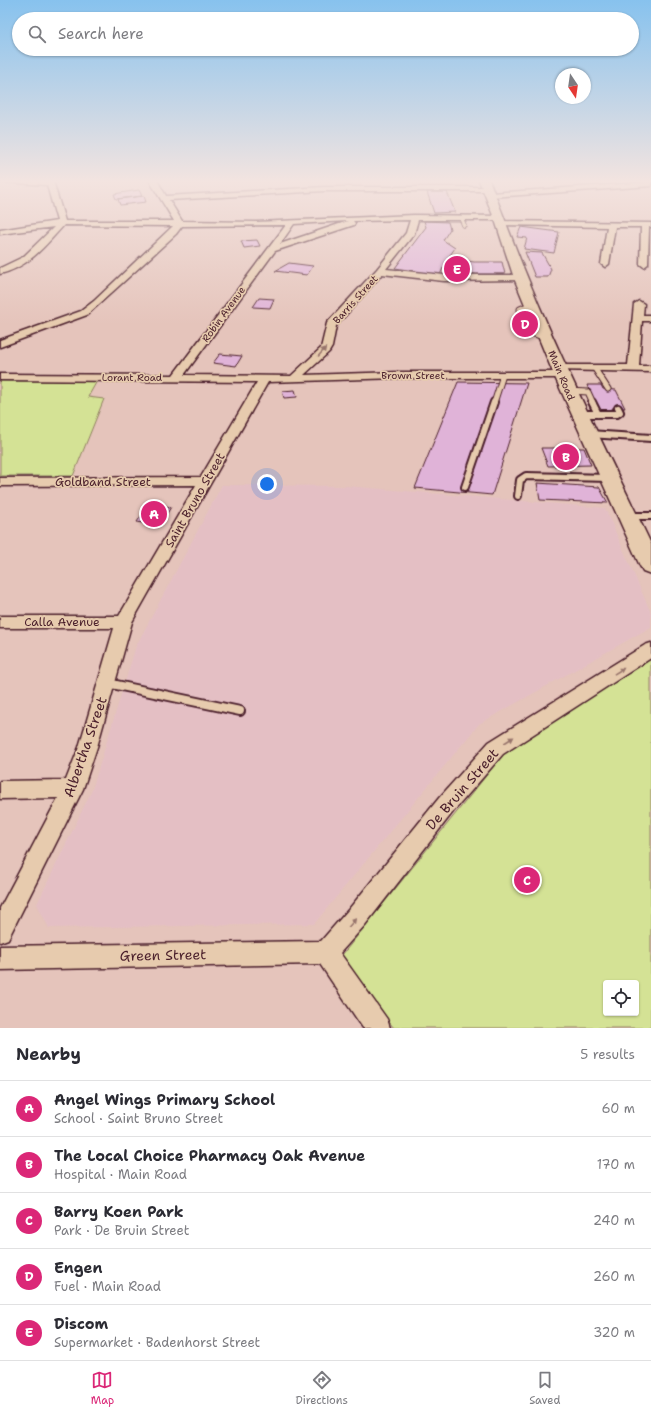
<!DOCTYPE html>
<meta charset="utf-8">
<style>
:root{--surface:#fff;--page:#f7f7f7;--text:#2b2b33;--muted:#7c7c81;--line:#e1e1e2;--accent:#db2777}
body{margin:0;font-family:"Shantell Sans",sans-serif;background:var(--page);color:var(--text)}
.controls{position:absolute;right:12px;bottom:12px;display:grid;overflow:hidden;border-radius:4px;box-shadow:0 1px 3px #0004}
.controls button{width:36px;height:36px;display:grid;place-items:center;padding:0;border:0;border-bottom:1px solid var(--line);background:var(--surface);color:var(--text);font:20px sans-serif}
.compass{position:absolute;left:555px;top:68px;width:36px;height:36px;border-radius:50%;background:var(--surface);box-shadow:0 1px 3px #0004;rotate:167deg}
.you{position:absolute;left:267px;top:484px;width:14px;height:14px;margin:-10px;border:3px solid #fff;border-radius:50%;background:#1a73e8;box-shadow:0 0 0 6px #1a73e833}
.badge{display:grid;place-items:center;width:26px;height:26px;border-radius:50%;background:var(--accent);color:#fff;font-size:13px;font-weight:700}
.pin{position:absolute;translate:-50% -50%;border:2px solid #fff;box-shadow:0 1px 4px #0006}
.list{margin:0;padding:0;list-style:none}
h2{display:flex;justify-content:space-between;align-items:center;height:52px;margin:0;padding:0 16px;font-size:17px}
h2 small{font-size:13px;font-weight:400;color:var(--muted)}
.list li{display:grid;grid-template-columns:26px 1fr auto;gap:12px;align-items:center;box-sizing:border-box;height:56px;padding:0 16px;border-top:1px solid var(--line)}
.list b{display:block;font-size:15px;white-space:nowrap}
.list p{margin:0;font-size:13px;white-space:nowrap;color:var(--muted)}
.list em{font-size:13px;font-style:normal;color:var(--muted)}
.icon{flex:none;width:22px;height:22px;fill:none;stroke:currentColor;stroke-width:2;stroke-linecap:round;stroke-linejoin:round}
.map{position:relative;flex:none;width:651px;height:1028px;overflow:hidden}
.search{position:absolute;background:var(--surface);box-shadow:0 1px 3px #0004;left:12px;right:12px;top:12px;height:44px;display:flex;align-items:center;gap:10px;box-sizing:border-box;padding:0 14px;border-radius:22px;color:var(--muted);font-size:15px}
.sheet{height:332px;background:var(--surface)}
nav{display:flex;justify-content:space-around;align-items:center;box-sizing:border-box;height:56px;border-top:1px solid var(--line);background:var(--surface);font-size:11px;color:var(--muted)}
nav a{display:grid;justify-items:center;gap:2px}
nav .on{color:var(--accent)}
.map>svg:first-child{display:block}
.built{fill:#e4bfc4}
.green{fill:#d4e295;stroke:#8f8060;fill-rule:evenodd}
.building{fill:#e0b3d8;stroke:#4a1f2b}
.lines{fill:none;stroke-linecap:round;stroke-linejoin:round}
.lane-far3-casing{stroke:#4a1f2b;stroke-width:5.5}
.lane-far2-casing{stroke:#4a1f2b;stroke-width:7}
.lane-far1-casing{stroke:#4a1f2b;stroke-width:10}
.lane-casing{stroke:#4a1f2b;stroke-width:12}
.street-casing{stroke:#4a1f2b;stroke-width:3}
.secondary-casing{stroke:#4a1f2b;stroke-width:3}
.lane-far3{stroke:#e7cbae;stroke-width:4}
.lane-far2{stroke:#e7cbae;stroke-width:5}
.lane-far1{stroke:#e7cbae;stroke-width:6}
.lane{stroke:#e7cbae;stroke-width:8}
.street{fill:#e7cbae;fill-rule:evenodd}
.secondary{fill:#e7cbae;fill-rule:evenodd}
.oneway{fill:#98756c}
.labels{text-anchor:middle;stroke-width:3.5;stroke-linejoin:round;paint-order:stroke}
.far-street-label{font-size:10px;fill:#4a1f2b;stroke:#e7cbae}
.street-label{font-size:12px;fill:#4a1f2b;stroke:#e7cbae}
.near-street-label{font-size:14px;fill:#4a1f2b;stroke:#e7cbae}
</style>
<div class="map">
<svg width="651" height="1028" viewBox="0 0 651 1028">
<rect width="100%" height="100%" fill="#e5c4bb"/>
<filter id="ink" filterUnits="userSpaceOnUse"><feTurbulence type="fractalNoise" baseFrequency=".025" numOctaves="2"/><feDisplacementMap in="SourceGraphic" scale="8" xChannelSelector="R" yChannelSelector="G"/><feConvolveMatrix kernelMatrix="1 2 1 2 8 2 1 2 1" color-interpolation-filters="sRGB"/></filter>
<g filter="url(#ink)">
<path class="built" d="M222,485L346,486L605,508L651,613V627L479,724L314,924L49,928L37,904L92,790L136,646Z"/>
<path class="green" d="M0,381H97L88,397L104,399L73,476H0Z
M651,659V1028H394L338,960L506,751ZM606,983H636V1013H606Z"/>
<path class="building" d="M139,190L142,196L116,199L114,194Z
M427,192H447L455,212L434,213Z
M144,196L146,202L120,205L118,199Z
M424,221L448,222L450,229L443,240L455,248L448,258L474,262H502L505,274H476L443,268L440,275L395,268L426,227Z
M521,227L559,232L554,253L524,249L527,238L517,237Z
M257,240L260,246L244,248L241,241Z
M525,252L542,253L551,269L548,277H535Z
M289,263L313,266L307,275L275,271Z
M259,298L274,299L270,308L253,307Z
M516,320H531L533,327H518Z
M220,354L242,356L236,366L213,363Z
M458,382L527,383L492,495L415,488Z
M587,385H601L603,389L616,390L625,408H612L614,412H598Z
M295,390L297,397L284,398L282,391Z
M541,448H584L591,465L548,466Z
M537,483L599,487L608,503L540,500Z
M150,503L171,507L159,526L137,522Z"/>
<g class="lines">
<defs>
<path id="lane-far3" d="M461,218L464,225"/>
<path id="lane-far2" d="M521,320L520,309L532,304
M524,327L531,333L546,338
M595,369L608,389
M569,391L588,392L593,403
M494,403L503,375"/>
<path id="lane-far1" d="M592,402L598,414
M580,414H617L620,412L618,408
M589,434L651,438
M465,487L494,402
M518,496L520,480L526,476L609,478
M630,516H651"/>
<path id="lane" d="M107,683L240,711"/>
<path id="street" d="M0,180L53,181L65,221H174L149,180H157L166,196L324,187H491L492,189L488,191H324L169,200L182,221L256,222L414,215L503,216V220H418L414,234L386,269L444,275H521L526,278L524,280L444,281L382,274L336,326L332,347L329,352L304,375L399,372H562L568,375L562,378H399L268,382L132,622L97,747L83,789L8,939L0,942V908L58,798L0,799V781L66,780L79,747L114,628H0V616H119L196,485L0,486V478L201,477L257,382L0,380V374L173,375L286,225L182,226L176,234L87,315L0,347V340L81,311L94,301L173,226L64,225C45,246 29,267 0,274V268L23,257L54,227L0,234V230L57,221L47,185L0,182ZM410,220L406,233L377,269L327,323L321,348L291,376L184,375L275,251L354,225L355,223L353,221ZM348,221L280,244L294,224Z
M651,182V186L491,197L487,195L491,193Z
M499,221L651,223V227H649L648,264L644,267L640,264L641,227H615L609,264L605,267L601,264L607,227L502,225H499Z
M639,301L644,304L643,315H651V321H642L639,366H651V372L555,370L553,368L555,366L559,365H628L634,304Z
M651,643V658L503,754L453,812L365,925L340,953L387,1019L390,1028H363L320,964L0,970V946L321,941L349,909L439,798L489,742L645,645Z"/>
<path id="secondary" d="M479,180H489C503,213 514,246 528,279C565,369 609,456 651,544V574L643,571L640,566L554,375L514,278L496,223Z"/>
</defs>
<use href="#lane-far3" class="lane-far3-casing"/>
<use href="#lane-far2" class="lane-far2-casing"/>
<use href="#lane-far1" class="lane-far1-casing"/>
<use href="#lane" class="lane-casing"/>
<use href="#street" class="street-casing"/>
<use href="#secondary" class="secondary-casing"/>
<use href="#lane-far3" class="lane-far3"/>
<use href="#lane-far2" class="lane-far2"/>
<use href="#lane-far1" class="lane-far1"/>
<use href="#lane" class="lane"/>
<use href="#street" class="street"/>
<use href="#secondary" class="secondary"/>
</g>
<defs><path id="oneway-solid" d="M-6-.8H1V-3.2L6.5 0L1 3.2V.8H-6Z"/></defs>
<g class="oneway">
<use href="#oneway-solid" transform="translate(322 352) rotate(-49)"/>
<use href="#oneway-solid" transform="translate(619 671) rotate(-31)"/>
<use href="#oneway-solid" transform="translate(509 740) rotate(-33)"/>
<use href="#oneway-solid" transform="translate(352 923) rotate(-49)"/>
</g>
</g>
<linearGradient id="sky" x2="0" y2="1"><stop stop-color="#87c2ee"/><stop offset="0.56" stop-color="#f3e4e0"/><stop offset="1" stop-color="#f3e4e0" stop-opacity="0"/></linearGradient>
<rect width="651" height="324" fill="url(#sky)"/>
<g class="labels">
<g class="far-street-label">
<text transform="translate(355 299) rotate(-48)" y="4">Barris Street</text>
<text transform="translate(223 314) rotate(-54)" y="4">Robin Avenue</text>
<text x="413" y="379">Brown Street</text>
<text transform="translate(562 375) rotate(67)" y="4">Main Road</text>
<text x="132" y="381">Lorant Road</text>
</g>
<g class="street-label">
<text x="103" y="486">Goldband Street</text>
<text transform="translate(195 500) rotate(-60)" y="4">Saint Bruno Street</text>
<text x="62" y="626">Calla Avenue</text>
</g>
<g class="near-street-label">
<text transform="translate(85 747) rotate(-71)" y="5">Albertha Street</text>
<text transform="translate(462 789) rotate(-49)" y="5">De Bruin Street</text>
<text transform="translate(163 955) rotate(-1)" y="5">Green Street</text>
</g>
</g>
</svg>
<div class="controls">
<button><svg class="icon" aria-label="locate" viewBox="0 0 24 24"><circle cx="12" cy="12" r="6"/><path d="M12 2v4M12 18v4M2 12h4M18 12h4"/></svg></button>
</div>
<svg class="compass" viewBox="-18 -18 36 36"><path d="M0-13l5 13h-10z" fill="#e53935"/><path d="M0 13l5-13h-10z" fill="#7c7c81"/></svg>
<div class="you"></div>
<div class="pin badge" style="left:154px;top:514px">A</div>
<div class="pin badge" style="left:566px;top:457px">B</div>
<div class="pin badge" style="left:527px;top:880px">C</div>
<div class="pin badge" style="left:525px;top:324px">D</div>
<div class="pin badge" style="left:457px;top:269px">E</div>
<div class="search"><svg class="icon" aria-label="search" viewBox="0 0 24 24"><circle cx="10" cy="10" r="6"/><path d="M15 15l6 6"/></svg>Search here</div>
</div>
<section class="sheet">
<h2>Nearby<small>5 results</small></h2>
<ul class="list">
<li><span class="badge">A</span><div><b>Angel Wings Primary School</b><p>School · Saint Bruno Street</p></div><em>60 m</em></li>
<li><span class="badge">B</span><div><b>The Local Choice Pharmacy Oak Avenue</b><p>Hospital · Main Road</p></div><em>170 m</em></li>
<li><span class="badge">C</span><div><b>Barry Koen Park</b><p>Park · De Bruin Street</p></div><em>240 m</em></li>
<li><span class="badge">D</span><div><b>Engen</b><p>Fuel · Main Road</p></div><em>260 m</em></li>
<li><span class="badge">E</span><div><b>Discom</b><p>Supermarket · Badenhorst Street</p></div><em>320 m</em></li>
</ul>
</section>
<nav>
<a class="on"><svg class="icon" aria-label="map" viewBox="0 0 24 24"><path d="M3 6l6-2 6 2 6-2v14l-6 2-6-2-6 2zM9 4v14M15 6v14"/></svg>Map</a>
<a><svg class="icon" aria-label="directions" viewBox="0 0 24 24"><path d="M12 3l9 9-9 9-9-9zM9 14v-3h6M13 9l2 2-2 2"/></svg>Directions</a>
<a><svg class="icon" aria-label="saved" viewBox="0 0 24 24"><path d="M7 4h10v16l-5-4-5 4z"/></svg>Saved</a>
</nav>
